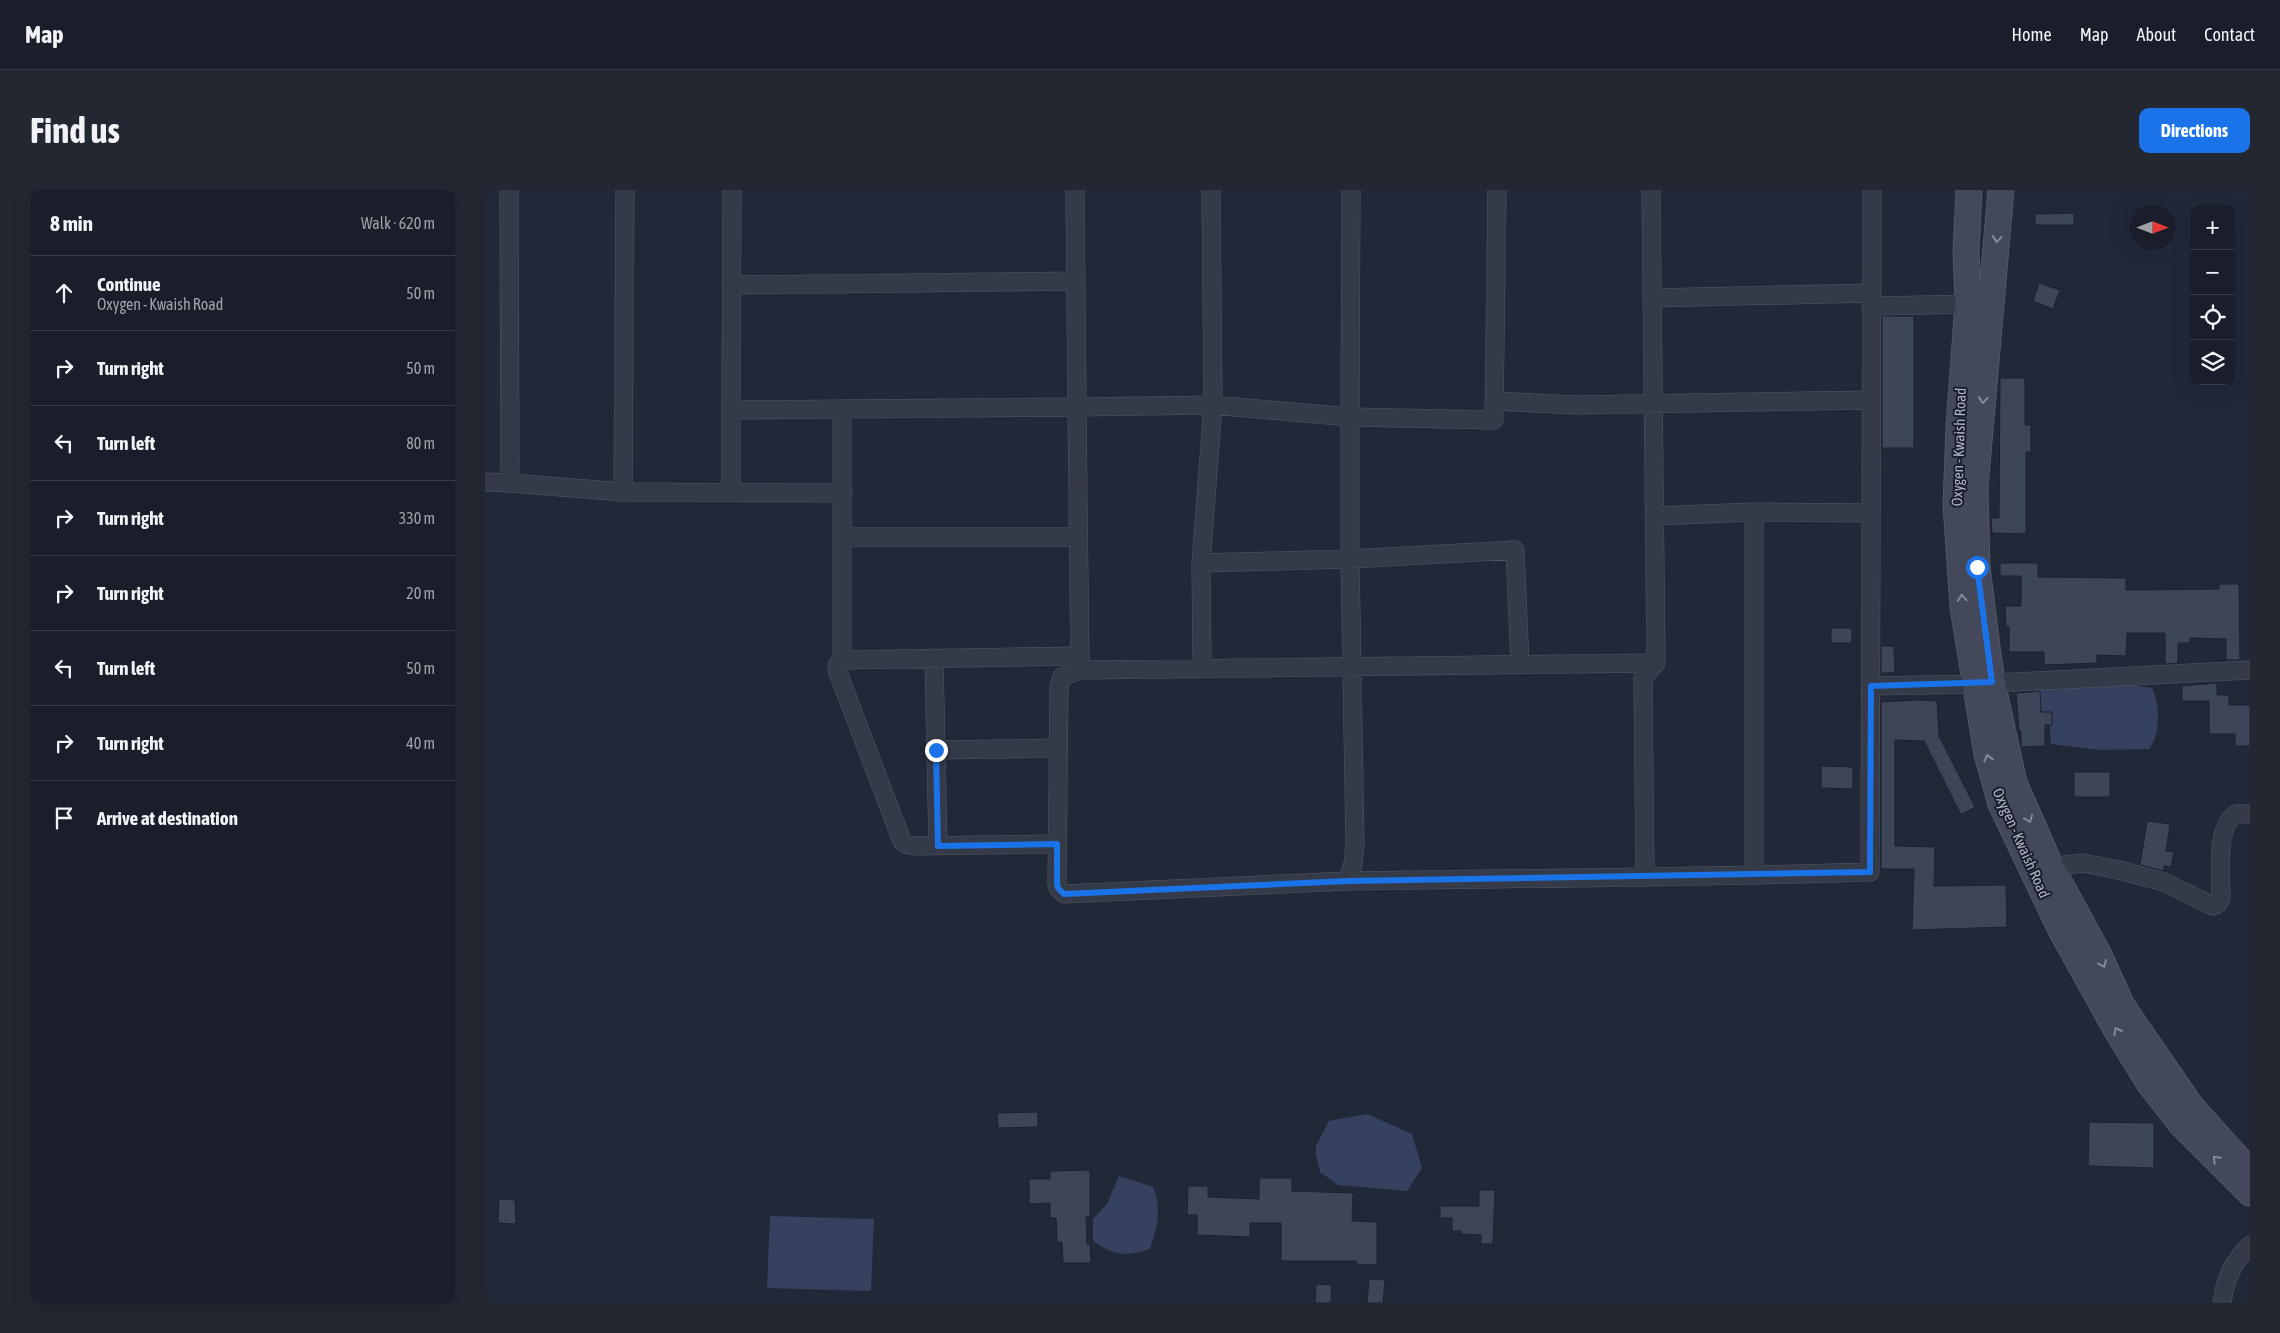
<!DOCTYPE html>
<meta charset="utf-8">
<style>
:root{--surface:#191e2a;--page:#222732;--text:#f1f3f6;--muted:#9fa2a8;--line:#373c47;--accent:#1a73e8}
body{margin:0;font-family:"Asap Condensed",sans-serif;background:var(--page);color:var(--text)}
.controls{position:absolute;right:15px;top:15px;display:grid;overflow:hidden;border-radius:10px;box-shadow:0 5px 20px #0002}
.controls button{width:45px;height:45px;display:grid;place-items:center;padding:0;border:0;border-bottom:1px solid var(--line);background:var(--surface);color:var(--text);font:25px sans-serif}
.compass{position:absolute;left:1645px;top:15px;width:45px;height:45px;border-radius:50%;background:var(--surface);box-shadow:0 5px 20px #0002;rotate:90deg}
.stop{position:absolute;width:15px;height:15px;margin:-11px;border:4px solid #1a73e8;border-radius:50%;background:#fff}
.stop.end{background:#1a73e8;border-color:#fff;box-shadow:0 1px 5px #0008}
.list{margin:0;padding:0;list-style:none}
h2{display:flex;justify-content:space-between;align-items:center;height:65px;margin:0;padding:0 20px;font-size:21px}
h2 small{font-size:16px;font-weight:400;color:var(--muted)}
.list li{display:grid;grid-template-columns:32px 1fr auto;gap:15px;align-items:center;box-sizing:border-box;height:75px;padding:0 20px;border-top:1px solid var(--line)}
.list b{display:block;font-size:19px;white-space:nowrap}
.list p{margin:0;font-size:16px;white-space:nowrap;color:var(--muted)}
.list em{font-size:16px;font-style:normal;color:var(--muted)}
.icon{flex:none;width:28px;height:28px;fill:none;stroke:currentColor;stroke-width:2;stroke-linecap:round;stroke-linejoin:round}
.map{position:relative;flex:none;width:1765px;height:1113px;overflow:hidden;border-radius:10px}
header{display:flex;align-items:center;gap:30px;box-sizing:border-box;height:70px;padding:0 25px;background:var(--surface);border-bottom:1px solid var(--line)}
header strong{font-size:24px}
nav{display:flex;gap:28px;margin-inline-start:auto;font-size:18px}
.intro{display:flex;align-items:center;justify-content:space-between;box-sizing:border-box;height:120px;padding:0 30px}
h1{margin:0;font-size:35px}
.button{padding:12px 22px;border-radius:10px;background:var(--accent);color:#fff;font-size:18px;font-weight:700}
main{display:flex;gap:30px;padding:0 30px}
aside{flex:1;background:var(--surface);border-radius:10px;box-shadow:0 5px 20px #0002}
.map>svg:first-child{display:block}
.water{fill:#35415f}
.building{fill:#3d4558;stroke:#1c212f}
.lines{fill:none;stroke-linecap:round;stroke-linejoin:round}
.street-casing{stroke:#525766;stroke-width:19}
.secondary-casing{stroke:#525766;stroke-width:27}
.street{stroke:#353a48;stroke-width:18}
.secondary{stroke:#43485b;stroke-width:25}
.oneway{stroke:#84899b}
.route{stroke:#1a73e8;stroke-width:6}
.labels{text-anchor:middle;stroke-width:4;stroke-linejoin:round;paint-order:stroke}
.street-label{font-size:15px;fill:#afb4c5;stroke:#1a1f2d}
</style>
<header>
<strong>Map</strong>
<nav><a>Home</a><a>Map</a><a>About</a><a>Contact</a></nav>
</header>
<div class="intro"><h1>Find us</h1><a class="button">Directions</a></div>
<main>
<aside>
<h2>8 min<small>Walk · 620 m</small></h2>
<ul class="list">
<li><svg class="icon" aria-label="ahead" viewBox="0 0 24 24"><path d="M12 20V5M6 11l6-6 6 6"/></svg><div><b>Continue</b><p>Oxygen - Kwaish Road</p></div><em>50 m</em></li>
<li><svg class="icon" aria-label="right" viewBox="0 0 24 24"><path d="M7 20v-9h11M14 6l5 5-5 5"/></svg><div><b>Turn right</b></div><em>50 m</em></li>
<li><svg class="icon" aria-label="left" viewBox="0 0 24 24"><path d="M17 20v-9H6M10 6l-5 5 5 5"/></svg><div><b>Turn left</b></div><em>80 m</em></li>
<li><svg class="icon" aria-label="right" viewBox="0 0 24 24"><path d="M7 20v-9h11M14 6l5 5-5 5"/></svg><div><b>Turn right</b></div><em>330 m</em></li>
<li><svg class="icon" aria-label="right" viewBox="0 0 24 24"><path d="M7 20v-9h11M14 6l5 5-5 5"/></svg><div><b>Turn right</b></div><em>20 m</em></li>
<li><svg class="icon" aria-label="left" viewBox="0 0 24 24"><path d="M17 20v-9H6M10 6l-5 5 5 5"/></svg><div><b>Turn left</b></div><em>50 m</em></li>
<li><svg class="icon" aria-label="right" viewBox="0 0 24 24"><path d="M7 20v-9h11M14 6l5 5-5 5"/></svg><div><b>Turn right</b></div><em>40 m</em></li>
<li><svg class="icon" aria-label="arrive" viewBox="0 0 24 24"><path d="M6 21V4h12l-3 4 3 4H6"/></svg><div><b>Arrive at destination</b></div></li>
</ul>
</aside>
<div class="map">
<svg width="1765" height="1113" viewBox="0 0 1765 1113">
<rect width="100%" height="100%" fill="#212838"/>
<path class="water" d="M1622,491L1667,498C1675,515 1676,544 1664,559L1615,560L1566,554L1564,525L1556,520L1550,510L1553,495Z
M882,924L927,944L937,978L922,1001L853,995L835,982L831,965V956L844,931Z
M634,986L668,997C677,1019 672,1038 665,1059C639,1067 630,1066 608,1051V1029L622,1014Z
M285,1026L389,1029L386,1101L282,1098Z"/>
<path class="building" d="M1589,23V35H1550V24Z
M1554,93L1575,100L1568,119L1548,111Z
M1397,126H1429V258H1397Z
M1515,188H1540V235H1546V262H1541V344L1507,343L1506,328H1514Z
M1515,373H1553V387L1641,388V400L1734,399V394H1754L1755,470H1741V449L1705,448V453H1693V473L1680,474V443H1642L1641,466L1612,465V473L1559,475V462H1524V437H1521L1520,416H1536V386H1515Z
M1346,438H1367V453H1346Z
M1396,456H1409L1410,483H1396Z
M1732,493V505H1744V515H1765V556H1750V544H1724V511H1697V496Z
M1555,501L1556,522H1567V535H1560V556L1536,557V541H1534L1531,503Z
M1431,510L1452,511L1454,546L1490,617L1476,625L1439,551L1410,550V656L1450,657L1449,696L1521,695L1522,737L1427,740L1429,679H1396V512Z
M1336,576L1368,577V599L1336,598Z
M1589,582H1625V607H1589Z
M1662,631L1685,634L1681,661L1689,662L1686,677L1679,676V681L1655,675Z
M553,922V937L513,938L512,923Z
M1604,932L1669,933V978L1603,976Z
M605,980V1027H601L602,1054H605L606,1073H578L577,1052H572L571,1028H565V1013L544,1014V989H565V981Z
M774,988H807V1001L868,1003L867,1031L892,1032V1075L871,1074V1071H796V1033H765V1047L712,1045V1025H702L703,996H723V1007L774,1009Z
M994,1000H1010L1008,1054H996V1045L976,1044V1041H967V1028H955V1016H994Z
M14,1009L30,1010L31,1034L13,1033Z
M884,1089L900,1090L898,1113H882Z
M831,1094L847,1095L846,1113H830Z"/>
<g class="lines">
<defs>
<path id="street" d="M24,0L25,293L138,302L140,0
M247,0L246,220L592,217L590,0
M866,0L865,227L728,215L592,217L595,480L1171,473L1166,0
M1012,0L1009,230L865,227V369L1030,360L1035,475
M246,95L591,91
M1167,108L1386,103
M1386,116L1494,114
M1009,211L1091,215L1386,210
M357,219V470
M246,220V302
M0,292L25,293
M138,302L358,303
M1269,322L1386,323
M1169,326L1269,322V685L1160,687L1158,488L1171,473
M358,347H593
M716,373L865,369L870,654L868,674L863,691
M449,468L453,656
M717,478L716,373L728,215L726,0
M595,480L577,487L574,496L572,694L573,698L579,704L863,691L1160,687
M1386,496L1491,494L1765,480
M451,560L573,558
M572,654L429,656L420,654L417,651L352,480L353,474L357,470L595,466
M1566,677L1597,673L1634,680L1679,692L1728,716L1733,714L1736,708C1736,686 1730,637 1751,624H1765
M1269,685L1385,682L1387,0
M1737,1113C1740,1089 1748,1072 1765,1055"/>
<path id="secondary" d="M1484,0L1481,61L1483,114L1474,236L1471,314L1478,417L1502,564L1516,614L1576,740L1632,841L1664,893L1696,934L1765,1003
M1516,0L1490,297L1492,377L1502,457L1507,492L1529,593L1566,677L1615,767L1637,816L1705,915L1756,972"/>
</defs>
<use href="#street" class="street-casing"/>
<use href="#secondary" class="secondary-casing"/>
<use href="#street" class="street"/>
<use href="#secondary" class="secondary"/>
</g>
<defs><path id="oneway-chevron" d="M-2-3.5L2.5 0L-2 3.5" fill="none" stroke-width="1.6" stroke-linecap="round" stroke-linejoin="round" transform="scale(1.25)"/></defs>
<g class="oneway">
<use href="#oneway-chevron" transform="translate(1512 49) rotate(95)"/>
<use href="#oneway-chevron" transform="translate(1498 210) rotate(95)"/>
<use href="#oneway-chevron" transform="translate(1477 408) rotate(-94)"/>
<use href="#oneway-chevron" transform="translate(1503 568) rotate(-104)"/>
<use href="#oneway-chevron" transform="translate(1544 629) rotate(67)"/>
<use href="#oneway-chevron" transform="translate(1618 774) rotate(65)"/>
<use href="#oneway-chevron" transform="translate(1632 841) rotate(-120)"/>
<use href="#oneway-chevron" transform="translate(1731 969) rotate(-135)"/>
</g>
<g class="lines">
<path class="route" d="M451,560L453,656L572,654V694L573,698L579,704L863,691L1385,682L1386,496L1507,492L1492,377"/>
</g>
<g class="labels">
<g class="street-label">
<text transform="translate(1474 257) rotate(-88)" y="5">Oxygen - Kwaish Road</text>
<text transform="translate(1536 653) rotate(66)" y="5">Oxygen - Kwaish Road</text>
</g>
</g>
</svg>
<div class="controls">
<button>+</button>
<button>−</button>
<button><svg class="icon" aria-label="locate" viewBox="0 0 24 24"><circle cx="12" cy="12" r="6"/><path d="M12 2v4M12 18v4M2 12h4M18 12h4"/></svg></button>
<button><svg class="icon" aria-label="layers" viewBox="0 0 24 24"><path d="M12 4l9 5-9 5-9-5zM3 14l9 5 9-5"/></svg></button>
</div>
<svg class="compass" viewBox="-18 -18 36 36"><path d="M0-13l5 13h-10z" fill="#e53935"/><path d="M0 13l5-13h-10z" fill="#9fa2a8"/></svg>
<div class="stop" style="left:1492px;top:377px"></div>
<div class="stop end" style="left:451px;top:560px"></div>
</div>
</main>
